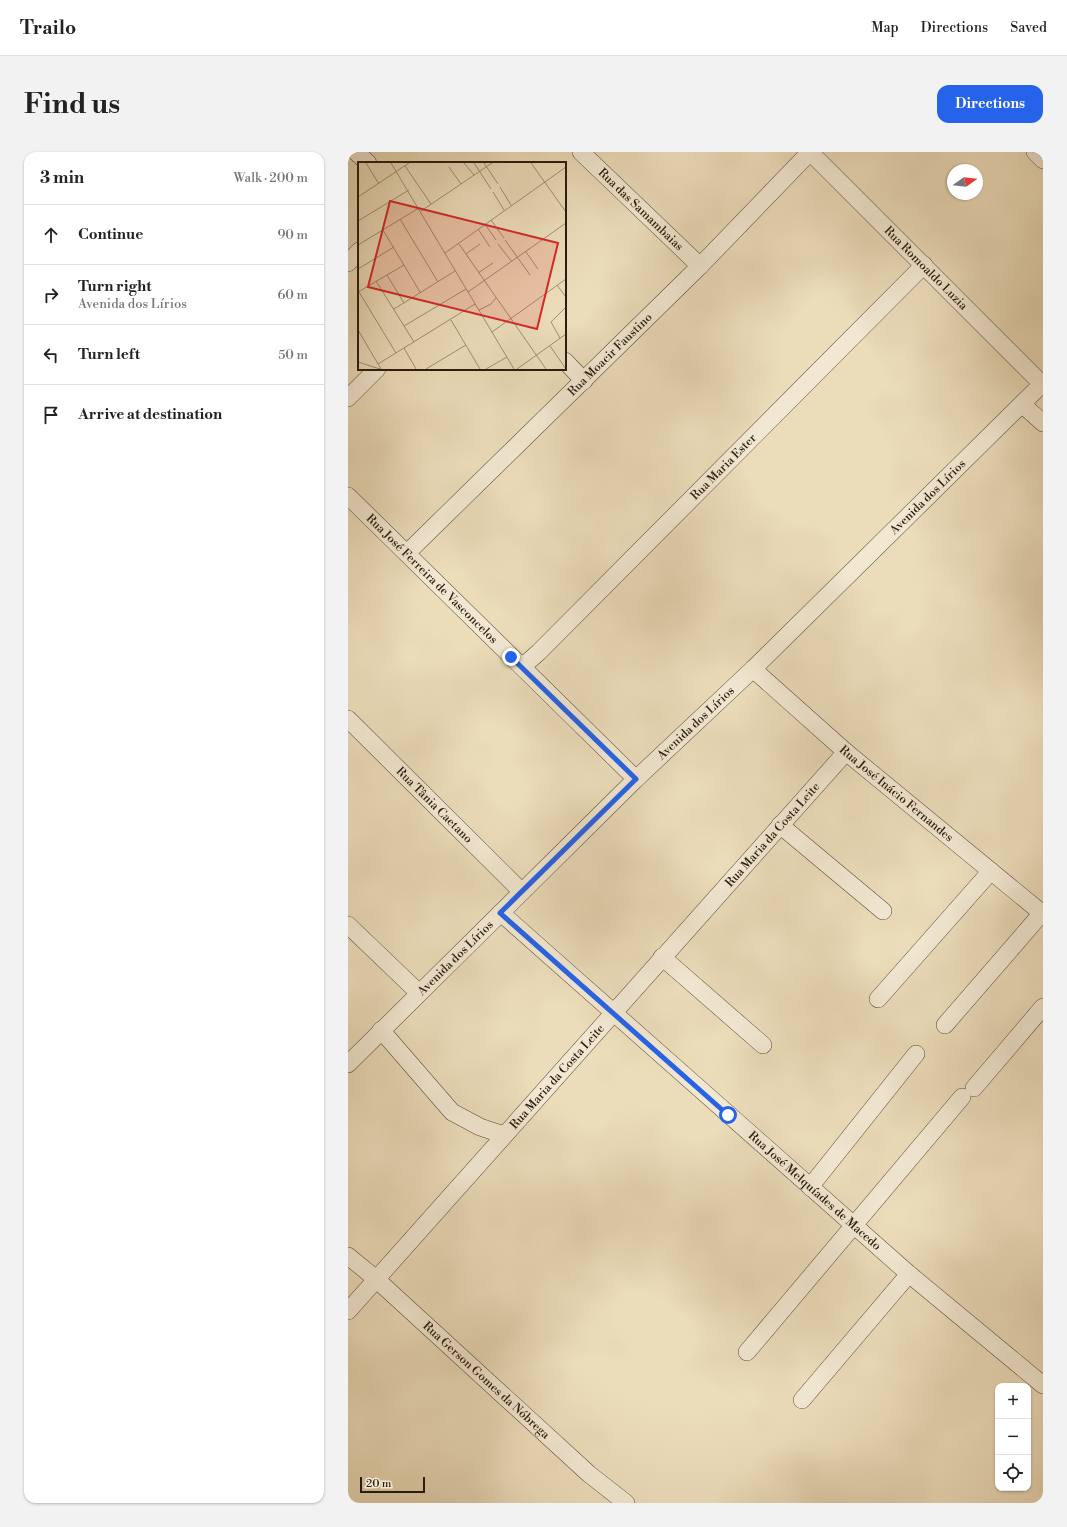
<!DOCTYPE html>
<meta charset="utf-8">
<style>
:root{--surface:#fff;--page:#f2f2f2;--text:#222;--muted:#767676;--line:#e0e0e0;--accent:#2563eb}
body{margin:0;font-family:"Libre Bodoni",serif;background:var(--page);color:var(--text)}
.controls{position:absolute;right:12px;bottom:12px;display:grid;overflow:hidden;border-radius:8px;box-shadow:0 1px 3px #0004}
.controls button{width:36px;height:36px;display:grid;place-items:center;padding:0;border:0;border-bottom:1px solid var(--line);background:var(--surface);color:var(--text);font:20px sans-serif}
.compass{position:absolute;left:599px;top:12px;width:36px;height:36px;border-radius:50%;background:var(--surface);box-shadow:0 1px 3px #0004;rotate:76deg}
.scale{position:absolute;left:12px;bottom:10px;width:65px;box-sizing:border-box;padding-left:4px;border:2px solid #2b1c0c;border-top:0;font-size:11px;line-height:14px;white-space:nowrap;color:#2b1c0c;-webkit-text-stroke:3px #f2e8d2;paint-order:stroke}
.stop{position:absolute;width:12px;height:12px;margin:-9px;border:3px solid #2563eb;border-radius:50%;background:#fff}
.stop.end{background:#2563eb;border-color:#fff;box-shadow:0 1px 4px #0008}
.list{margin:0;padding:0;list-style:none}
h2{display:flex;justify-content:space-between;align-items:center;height:52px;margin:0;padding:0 16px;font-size:17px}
h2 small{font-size:13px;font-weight:400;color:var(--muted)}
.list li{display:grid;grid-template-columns:26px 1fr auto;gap:12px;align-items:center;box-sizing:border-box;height:60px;padding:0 16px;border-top:1px solid var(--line)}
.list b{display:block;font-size:15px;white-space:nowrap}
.list p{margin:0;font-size:13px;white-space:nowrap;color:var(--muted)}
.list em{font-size:13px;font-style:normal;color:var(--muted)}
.icon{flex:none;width:22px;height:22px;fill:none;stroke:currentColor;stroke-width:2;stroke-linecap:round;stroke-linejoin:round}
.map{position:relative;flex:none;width:695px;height:1351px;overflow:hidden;border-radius:12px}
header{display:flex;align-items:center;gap:24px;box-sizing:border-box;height:56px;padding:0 20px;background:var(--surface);border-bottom:1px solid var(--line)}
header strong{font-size:19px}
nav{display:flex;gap:22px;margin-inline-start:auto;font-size:14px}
.intro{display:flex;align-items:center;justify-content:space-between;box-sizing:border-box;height:96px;padding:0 24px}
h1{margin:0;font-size:28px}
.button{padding:10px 18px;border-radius:12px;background:var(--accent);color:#fff;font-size:14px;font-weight:700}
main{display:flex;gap:24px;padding:0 24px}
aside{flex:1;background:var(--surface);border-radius:12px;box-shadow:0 1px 3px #0004}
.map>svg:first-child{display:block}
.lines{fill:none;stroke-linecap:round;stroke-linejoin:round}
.street-casing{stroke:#5b4c38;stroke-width:18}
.street{stroke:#f2e8d2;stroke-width:17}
.route{stroke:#2563eb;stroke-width:5}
.labels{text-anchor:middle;stroke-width:4;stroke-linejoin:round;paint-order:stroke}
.street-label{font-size:12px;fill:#2b1c0c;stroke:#f2e8d2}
.inset-road{fill:none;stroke:#9e8f74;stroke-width:1}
.view{fill:#d62828;fill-opacity:0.15;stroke:#d62828;stroke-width:2}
.inset-edge{fill:none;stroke:#2b1c0c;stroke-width:2}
</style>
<header>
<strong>Trailo</strong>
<nav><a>Map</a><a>Directions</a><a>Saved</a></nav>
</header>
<div class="intro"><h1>Find us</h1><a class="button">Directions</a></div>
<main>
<aside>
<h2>3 min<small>Walk · 200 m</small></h2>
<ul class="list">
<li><svg class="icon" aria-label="ahead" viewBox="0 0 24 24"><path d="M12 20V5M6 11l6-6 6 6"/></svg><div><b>Continue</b></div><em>90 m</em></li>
<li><svg class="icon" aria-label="right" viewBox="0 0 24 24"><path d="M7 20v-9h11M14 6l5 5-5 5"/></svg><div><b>Turn right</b><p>Avenida dos Lírios</p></div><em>60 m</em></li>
<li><svg class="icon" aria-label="left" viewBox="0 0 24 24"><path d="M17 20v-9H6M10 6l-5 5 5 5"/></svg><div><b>Turn left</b></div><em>50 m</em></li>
<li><svg class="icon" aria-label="arrive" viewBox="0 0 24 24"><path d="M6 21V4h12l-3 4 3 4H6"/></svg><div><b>Arrive at destination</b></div></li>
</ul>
</aside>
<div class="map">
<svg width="695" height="1351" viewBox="0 0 695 1351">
<rect width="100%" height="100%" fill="#ebdcba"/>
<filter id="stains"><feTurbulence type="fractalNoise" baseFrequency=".005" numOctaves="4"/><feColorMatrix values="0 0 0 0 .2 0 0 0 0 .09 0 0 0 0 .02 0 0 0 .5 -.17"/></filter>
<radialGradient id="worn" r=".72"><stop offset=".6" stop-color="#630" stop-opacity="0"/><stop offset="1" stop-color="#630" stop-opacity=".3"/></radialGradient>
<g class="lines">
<defs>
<g id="street">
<path d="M8,0L20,11"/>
<path id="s1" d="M233,0L352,114"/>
<path id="s2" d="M462,0L694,232"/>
<path d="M687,0L695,8"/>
<path d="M0,111L11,99"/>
<path d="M217,209L236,229"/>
<path d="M0,246L29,217"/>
<path d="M675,253L695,271"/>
<path id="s3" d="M0,344L288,627"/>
<path id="s4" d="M59,401L352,114L462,0"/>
<path id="s5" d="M174,515L191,500L576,113"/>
<path id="s6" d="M405,517L498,600L695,762"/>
<path id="s7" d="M0,567L174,740"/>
<path d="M432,673L535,759"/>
<path id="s8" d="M153,761L561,1122L695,1233"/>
<path d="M0,773L71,841"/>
<path d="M314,805L415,893"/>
<path d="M530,847L643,719"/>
<path d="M597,873L694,761"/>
<path d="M33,878L104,960L132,975L156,983"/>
<path id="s9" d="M0,912L288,627L405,517L695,231"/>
<path d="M626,936L695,855"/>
<path d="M462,1035L568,902"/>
<path id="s10" d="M0,1104L28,1127L241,1322L278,1351"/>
<path id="s11" d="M0,1159L498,600"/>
<path d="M399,1200L614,945"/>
<path d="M454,1248L561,1122"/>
</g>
</defs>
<use href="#street" class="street-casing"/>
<use href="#street" class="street"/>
</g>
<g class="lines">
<path class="route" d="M163,505L288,627L152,761L380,963"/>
</g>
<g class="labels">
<g class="street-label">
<text dy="4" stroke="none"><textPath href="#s1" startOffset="83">Rua das Samambaias</textPath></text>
<text dy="4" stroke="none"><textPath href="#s2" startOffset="164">Rua Romoaldo Luzia</textPath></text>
<text dy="4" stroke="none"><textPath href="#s4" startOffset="284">Rua Moacir Faustino</textPath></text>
<text dy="4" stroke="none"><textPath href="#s5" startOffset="284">Rua Maria Ester</textPath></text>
<text dy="4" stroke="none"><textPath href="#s9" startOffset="811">Avenida dos Lírios</textPath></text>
<text dy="4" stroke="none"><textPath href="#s3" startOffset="118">Rua José Ferreira de Vasconcelos</textPath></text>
<text dy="4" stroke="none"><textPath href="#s9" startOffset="487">Avenida dos Lírios</textPath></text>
<text dy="4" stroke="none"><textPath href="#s6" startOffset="190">Rua José Inácio Fernandes</textPath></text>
<text dy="4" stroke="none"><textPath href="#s7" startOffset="122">Rua Tânia Caetano</textPath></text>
<text dy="4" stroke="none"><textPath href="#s11" startOffset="638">Rua Maria da Costa Leite</textPath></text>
<text dy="4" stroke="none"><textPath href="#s9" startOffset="151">Avenida dos Lírios</textPath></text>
<text dy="4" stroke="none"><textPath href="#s11" startOffset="314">Rua Maria da Costa Leite</textPath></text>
<text dy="4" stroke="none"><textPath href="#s8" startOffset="419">Rua José Melquíades de Macedo</textPath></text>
<text dy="4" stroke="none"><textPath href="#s10" startOffset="186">Rua Gerson Gomes da Nóbrega</textPath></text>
</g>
</g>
<g transform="translate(10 10)">
<rect width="208" height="208" fill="#ebdcba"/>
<path class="inset-road" d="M8,1L21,22M33,1L156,207M106,1L116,13M116,1L133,27M126,1L140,22M173,1L208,50M47,4L73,42M91,5L103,22M142,25L153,43M135,30L146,48M0,35L51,1M63,49L134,1M42,57L80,120M133,58L146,76M0,59L51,28M127,62L138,78M120,67L132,85M25,68L62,130M147,78L172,113M101,82L188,207M140,82L154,100M0,83L61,46M168,90L180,107M87,91L208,5M108,92L122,82M0,107L36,85M120,111L135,101M29,113L46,141M18,119L56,180M199,123L208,135M0,130L46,103M1,130L38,191M110,130L208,61M36,147L97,109M121,148L133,142L138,136M93,158L122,207M46,164L108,127M0,168L23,207M134,170L208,117M202,176L193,160L208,145M192,184L208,207M46,186L58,207M0,200L22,207M20,202L117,142M68,207L108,183M128,207L149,195M159,207L208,172"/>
<path class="view" d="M32,39L200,81L179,167L10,125Z"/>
<rect width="208" height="208" class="inset-edge"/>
</g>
<rect width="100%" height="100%" filter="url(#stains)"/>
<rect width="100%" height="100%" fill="url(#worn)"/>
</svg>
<div class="controls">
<button>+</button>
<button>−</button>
<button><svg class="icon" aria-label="locate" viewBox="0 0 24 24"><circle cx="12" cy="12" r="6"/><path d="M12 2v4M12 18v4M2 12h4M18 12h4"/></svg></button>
</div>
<svg class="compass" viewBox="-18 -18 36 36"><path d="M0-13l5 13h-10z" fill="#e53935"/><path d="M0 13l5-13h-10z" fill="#767676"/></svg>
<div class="scale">20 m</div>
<div class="stop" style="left:380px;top:963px"></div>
<div class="stop end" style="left:163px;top:505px"></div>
</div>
</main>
